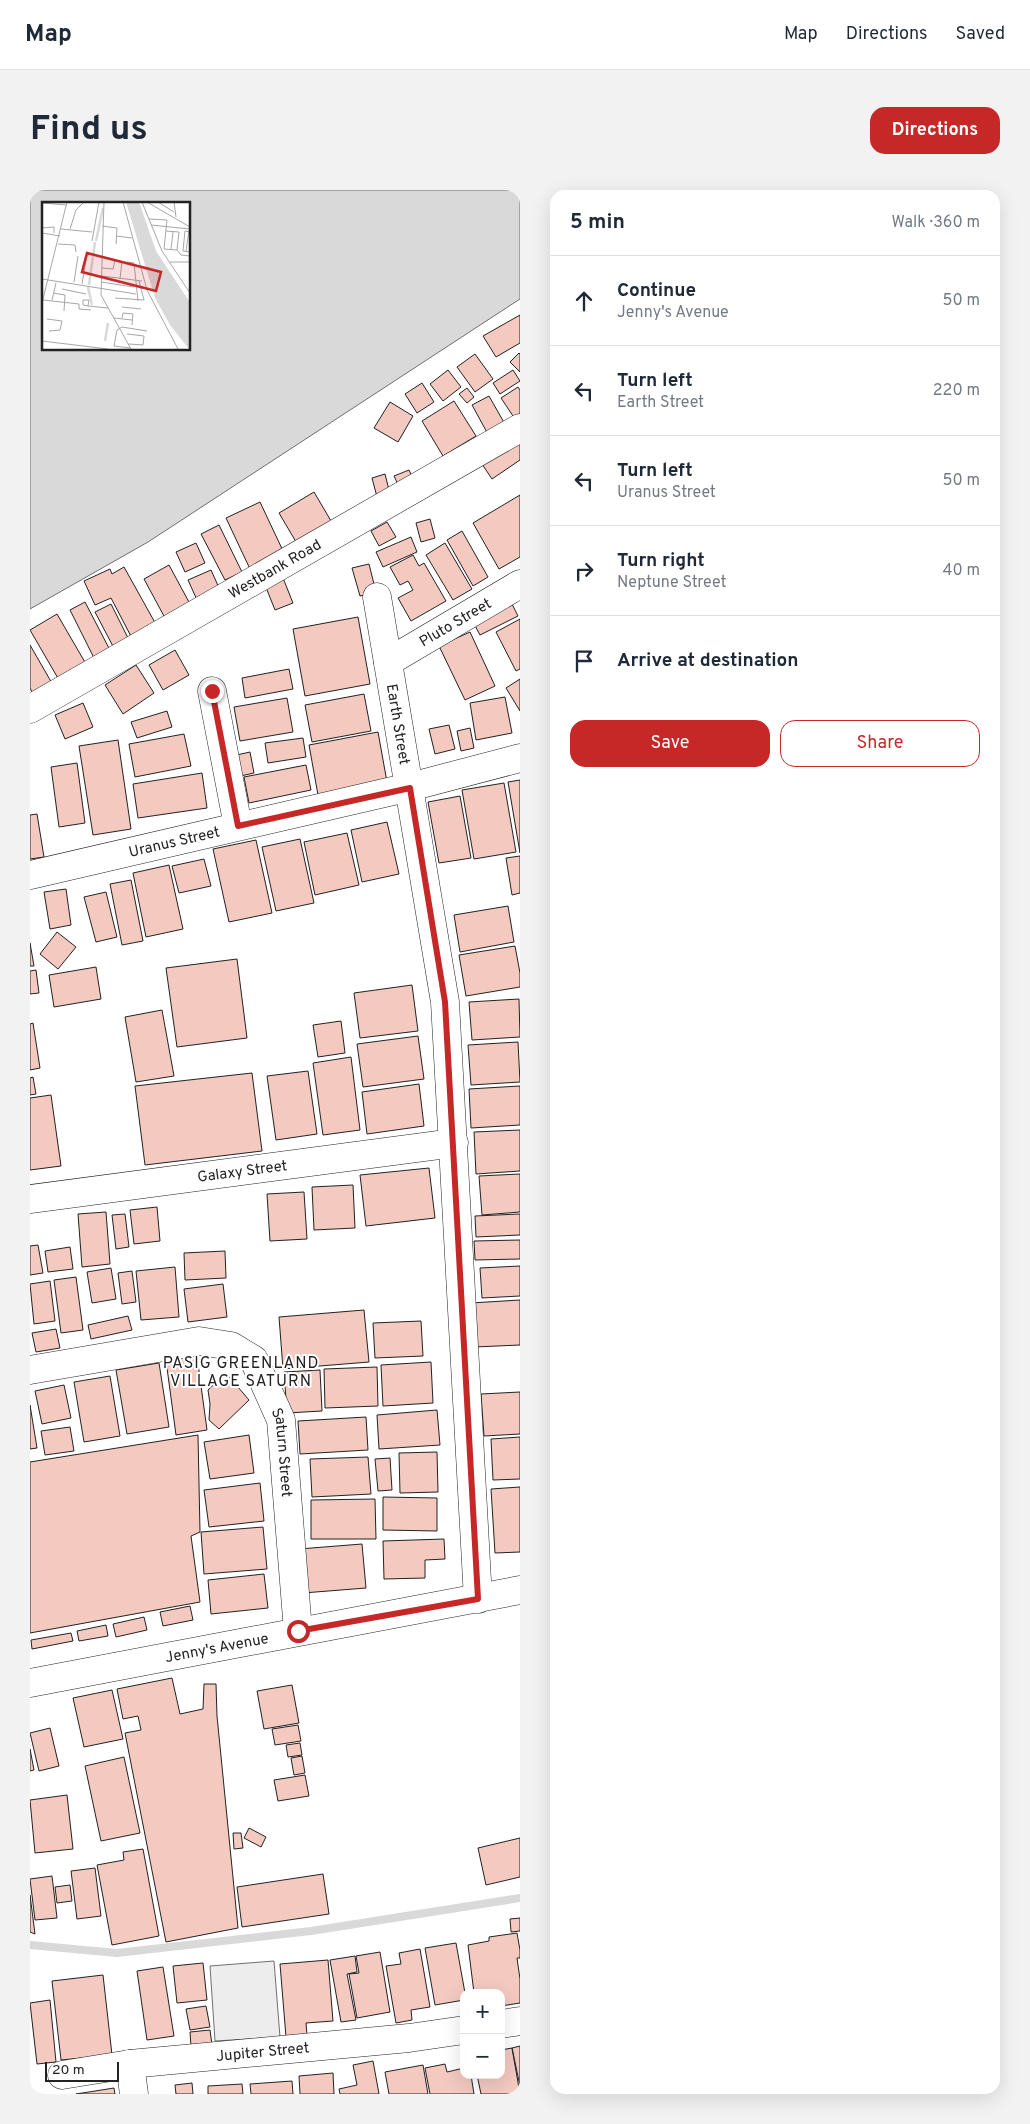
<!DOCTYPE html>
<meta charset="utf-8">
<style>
:root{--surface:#fff;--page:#f2f2f3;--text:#1f2937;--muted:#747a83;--line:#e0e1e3;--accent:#c62828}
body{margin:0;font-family:Overpass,sans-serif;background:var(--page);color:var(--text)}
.controls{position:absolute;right:15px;bottom:15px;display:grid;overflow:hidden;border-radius:10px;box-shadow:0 5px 20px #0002}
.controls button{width:45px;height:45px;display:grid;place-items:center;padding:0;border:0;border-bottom:1px solid var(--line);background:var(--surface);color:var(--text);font:25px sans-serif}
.scale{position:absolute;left:15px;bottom:12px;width:74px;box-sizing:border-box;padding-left:5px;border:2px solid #222;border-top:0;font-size:14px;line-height:18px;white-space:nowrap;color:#222;-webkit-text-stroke:4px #fff;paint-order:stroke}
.stop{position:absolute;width:15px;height:15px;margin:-11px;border:4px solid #c62828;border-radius:50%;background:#fff}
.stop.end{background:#c62828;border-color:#fff;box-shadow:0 1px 5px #0008}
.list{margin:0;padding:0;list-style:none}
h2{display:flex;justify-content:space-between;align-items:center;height:65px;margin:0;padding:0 20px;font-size:21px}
h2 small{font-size:16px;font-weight:400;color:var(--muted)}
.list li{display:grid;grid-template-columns:32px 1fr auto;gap:15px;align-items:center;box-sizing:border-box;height:90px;padding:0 20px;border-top:1px solid var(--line)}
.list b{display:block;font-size:19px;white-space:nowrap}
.list p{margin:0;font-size:16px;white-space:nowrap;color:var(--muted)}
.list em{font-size:16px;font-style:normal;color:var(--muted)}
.actions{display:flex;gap:10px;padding:15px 20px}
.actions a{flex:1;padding:11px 0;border:1px solid var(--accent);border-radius:15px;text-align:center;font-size:18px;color:var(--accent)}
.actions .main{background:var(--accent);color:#fff}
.icon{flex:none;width:28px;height:28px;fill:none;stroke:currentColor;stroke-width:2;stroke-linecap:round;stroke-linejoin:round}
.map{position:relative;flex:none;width:490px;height:1904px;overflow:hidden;border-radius:15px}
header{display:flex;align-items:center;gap:30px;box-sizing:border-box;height:70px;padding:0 25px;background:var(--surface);border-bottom:1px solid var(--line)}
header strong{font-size:24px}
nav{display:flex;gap:28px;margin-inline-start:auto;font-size:18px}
.intro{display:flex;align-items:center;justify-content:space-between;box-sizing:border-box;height:120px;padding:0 30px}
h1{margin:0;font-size:35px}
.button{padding:12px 22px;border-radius:15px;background:var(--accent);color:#fff;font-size:18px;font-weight:700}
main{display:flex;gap:30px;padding:0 30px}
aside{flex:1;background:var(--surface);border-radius:15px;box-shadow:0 5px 20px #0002}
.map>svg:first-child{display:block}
.parking{fill:#ededed;stroke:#6f6f6f}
.water{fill:#d9d9d9;stroke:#6f6f6f;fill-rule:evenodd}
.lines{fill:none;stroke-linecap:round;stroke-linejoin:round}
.stream{stroke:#d9d9d9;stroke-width:8}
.building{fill:#f3c9c0;stroke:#222}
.minor-casing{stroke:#222;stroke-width:29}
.minor{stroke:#fff;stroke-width:28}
.route{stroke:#c62828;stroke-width:6}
.labels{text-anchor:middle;stroke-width:4;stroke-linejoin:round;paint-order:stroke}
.street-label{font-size:15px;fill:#222;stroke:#fff}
.neighbourhood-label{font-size:16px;letter-spacing:1px;fill:#222;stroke:#fff}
.inset-river{fill:none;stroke:#d9d9d9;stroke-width:2.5}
.inset-road{fill:none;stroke:#a7a7a7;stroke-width:1}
.view{fill:#c62828;fill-opacity:0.15;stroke:#c62828;stroke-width:2.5}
.inset-edge{fill:none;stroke:#222;stroke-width:2.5}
</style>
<header>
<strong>Map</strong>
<nav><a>Map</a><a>Directions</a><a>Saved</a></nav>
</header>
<div class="intro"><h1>Find us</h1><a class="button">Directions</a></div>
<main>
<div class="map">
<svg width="490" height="1904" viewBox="0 0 490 1904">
<rect width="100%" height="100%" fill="#fff"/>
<path class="parking" d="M244,1771L250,1847L185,1851L180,1776Z"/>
<path class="water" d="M0,0H490V109L118,352L0,419ZM14,14H159V159H14Z"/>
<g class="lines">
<path class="stream" d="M0,1755L87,1763L281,1741L490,1708"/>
</g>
<path class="building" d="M490,125V153L466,167L453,146Z
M489,163L490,164V182L480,172Z
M445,164L463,189L445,202L427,177Z
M418,180L431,197L413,211L400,194Z
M483,180L490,191L470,204L463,193Z
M392,193L404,212L387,223L375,204Z
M488,197L490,200V230L487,232L471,208Z
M437,198L444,207L437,213L429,204Z
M459,206L476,236L459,246L442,215Z
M424,211L446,246L413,266L392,231Z
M360,212L383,226L368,252L344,238Z
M490,249V270L462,289L452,274Z
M379,280L385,293L370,299L364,286Z
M355,284L360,304L347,307L342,288Z
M284,302L304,336L269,357L249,323Z
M490,305V367L469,379L443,333Z
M230,312L254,363L220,379L196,328Z
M400,329L405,348L391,352L386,333Z
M357,332L366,347L349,356L341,341Z
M189,335L212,382L195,390L171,344Z
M432,341L458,387L443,396L417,350Z
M381,347L387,362L353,377L346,362Z
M166,353L175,373L155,382L146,362Z
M415,353L442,399L423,410L396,365Z
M383,365L389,376L394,373L416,411L381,431L368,408L383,400L378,391L370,395L360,377Z
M339,374L346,402L330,406L322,378Z
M139,375L160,414L135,428L114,389Z
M94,377L128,438L104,452L81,408L65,415L54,391L80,379L82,384Z
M181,380L190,400L167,410L158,390Z
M251,383L263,413L245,420L233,390Z
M479,408L488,426L450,445L441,428Z
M55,412L82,464L66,472L40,420Z
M81,414L101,454L86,462L65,422Z
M27,424L56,474L29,490L0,440Z
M328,427L340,494L275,506L263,439Z
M490,429V479L486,481L466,442Z
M440,442L465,496L435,510L409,456Z
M0,455L23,495L4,506L0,498Z
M145,460L159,485L133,500L119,475Z
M106,475L124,503L93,524L75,495Z
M259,479L263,499L215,508L212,488Z
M490,489V521L476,498Z
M334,504L341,541L282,552L275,515Z
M475,507L482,543L446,550L440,513Z
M257,508L263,542L210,551L204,517Z
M53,513L63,537L35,549L25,525Z
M137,521L142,537L107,548L101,532Z
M419,535L425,559L405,564L399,539Z
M440,538L444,558L431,561L427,541Z
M348,542L357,592L288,605L279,555Z
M154,544L161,576L105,587L99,554Z
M273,548L276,567L238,573L235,553Z
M88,550L101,639L63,645L49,556Z
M220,562L224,583L206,587L202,566Z
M47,573L55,633L29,637L21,577Z
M276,575L281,600L219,613L214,587Z
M172,583L177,618L108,628L103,594Z
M490,590V663L478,592Z
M474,593L486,662L444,669L432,600Z
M430,606L441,668L409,673L398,612Z
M7,624L14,667L0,669V625Z
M357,632L369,684L332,692L321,640Z
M317,643L329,695L285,705L274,652Z
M270,649L284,713L246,721L232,657Z
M226,650L242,723L199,732L183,659Z
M490,666V703L482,705L476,668Z
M174,669L181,696L149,703L142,676Z
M139,675L153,739L116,747L103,683Z
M101,690L113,751L92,755L80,694Z
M36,699L41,735L20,739L14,702Z
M76,702L87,747L66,752L54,707Z
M478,716L484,752L430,762L424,725Z
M27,742L46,757L28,779L10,764Z
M0,753L4,776H0Z
M485,756L490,783V797L436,806L429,765Z
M207,769L217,848L147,857L136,778Z
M66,777L71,809L24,817L19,785Z
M6,780L9,803L0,804V781Z
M382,795L388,841L330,848L324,803Z
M489,809L490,847L442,850L439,812Z
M132,820L144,886L106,892L95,827Z
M311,831L315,863L288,867L283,835Z
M3,833L10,878L0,880V834Z
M388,846L394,889L333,897L327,854Z
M488,852L490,892L441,895L438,855Z
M321,867L330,940L293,945L283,873Z
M278,881L287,944L246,950L237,886Z
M222,883L232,961L115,975L105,896Z
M3,887L6,904L0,905V888Z
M389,894L394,936L337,944L332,902Z
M490,896V935L441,938L439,899Z
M21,905L31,976L0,980V908Z
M490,940V981L446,984L444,942Z
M399,978L405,1028L336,1036L330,985Z
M490,984V1022L452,1025L449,986Z
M323,995L325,1038L284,1040L282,997Z
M274,1002L277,1049L240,1051L237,1004Z
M127,1017L130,1051L104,1054L100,1020Z
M76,1022L80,1074L52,1077L48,1024Z
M95,1024L99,1057L86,1059L82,1025Z
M490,1024V1045L446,1047L445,1026Z
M490,1050V1069L445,1070L444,1051Z
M8,1055L13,1083L0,1085V1056Z
M40,1057L43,1079L18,1082L15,1061Z
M195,1061L196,1088L155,1090L154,1063Z
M490,1076V1106L452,1108L450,1078Z
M145,1077L149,1127L111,1130L106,1081Z
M81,1078L86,1109L62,1113L57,1082Z
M102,1081L106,1112L92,1114L88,1083Z
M46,1087L53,1140L31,1143L24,1090Z
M20,1091L25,1131L4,1134L0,1094Z
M193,1094L197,1127L158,1132L154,1099Z
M490,1110V1155L444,1157L441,1113Z
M334,1120L339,1172L253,1179L249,1127Z
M98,1126L102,1140L61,1149L58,1135Z
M391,1131L393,1166L345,1168L343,1133Z
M26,1139L30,1158L6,1162L2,1143Z
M166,1159L177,1240L146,1245L135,1163Z
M401,1172L403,1213L353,1216L351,1175Z
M129,1173L139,1237L97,1244L86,1180Z
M347,1177L348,1216L295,1218L294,1179Z
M290,1180L292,1221L257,1223L254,1182Z
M196,1183L219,1210L189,1239L179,1230L180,1214L178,1200Z
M80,1186L90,1246L54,1252L44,1192Z
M34,1195L41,1228L12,1234L5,1201Z
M490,1202V1244L454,1246L451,1204Z
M0,1215L7,1258L0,1259Z
M407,1220L410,1255L349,1259L347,1225Z
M336,1227L338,1260L270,1264L268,1231Z
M40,1237L44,1261L15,1265L11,1241Z
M168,1245L170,1342L161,1346L170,1412L0,1443V1272Z
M219,1245L224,1283L180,1289L174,1252Z
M490,1247V1289L463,1290L461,1249Z
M407,1262L408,1302L370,1303L369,1263Z
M338,1267L341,1304L282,1307L280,1269Z
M360,1268L362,1300L348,1301L345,1269Z
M230,1293L234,1331L179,1337L174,1300Z
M490,1297V1362L465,1363L461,1299Z
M353,1307L407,1308V1341L353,1340Z
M345,1309L346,1349H281V1310Z
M233,1337L237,1379L174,1384L171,1342Z
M414,1349L415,1369L395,1370V1388L354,1389L353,1351Z
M332,1354L336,1398L273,1403L269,1359Z
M234,1384L238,1418L181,1424L178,1390Z
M160,1416L163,1430L133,1436L130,1422Z
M114,1427L117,1440L86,1447L83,1434Z
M76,1435L78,1446L49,1451L47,1441Z
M41,1443L43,1451L2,1459L1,1450Z
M142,1488L150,1524L173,1519L174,1494H186L187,1526L208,1738L136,1752L95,1543L111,1540L108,1526L93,1529L87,1499Z
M262,1495L269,1533L234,1539L227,1501Z
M82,1500L93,1549L54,1557L43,1508Z
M268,1535L271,1551L245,1555L242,1539Z
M20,1538L29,1576L9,1581L0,1543Z
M270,1553L272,1565L258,1567L256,1555Z
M0,1559L4,1580L0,1581Z
M272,1566L275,1583L264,1585L261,1568Z
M94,1567L110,1643L71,1651L55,1576Z
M275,1585L279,1606L248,1611L244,1590Z
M37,1605L43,1659L5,1663L0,1610Z
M219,1638L236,1647L231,1657L214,1648Z
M203,1643H211L213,1658L204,1659Z
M490,1648V1687L456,1695L448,1658Z
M113,1659L129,1746L82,1755L67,1675L94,1670L93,1662Z
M65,1678L71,1726L47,1729L41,1681Z
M293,1684L299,1724L212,1737L207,1697Z
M22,1686L27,1728L5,1730L0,1689Z
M40,1695L42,1711L27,1713L25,1697Z
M0,1705L5,1744L0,1742Z
M490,1728V1741L481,1742L480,1729Z
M487,1743L490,1760V1768H487L490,1789V1813L471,1816V1803H444L438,1755L459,1751V1747Z
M426,1753L435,1803L434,1810L405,1815L395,1758Z
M390,1759L400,1817L381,1820L382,1830L366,1833L356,1776L371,1774L369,1763Z
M350,1762L360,1822L327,1828L319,1784L329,1783L326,1766Z
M325,1766L327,1782L317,1784L326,1830L311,1832L300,1770Z
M298,1770L303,1831L276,1833L277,1845L256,1847L250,1774Z
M173,1773L177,1810L147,1813L143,1776Z
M133,1777L144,1846L117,1850L107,1781Z
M73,1785L82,1865L31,1870L22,1791Z
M20,1810L26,1872L7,1874L0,1813Z
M176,1816L180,1837L160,1840L156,1819Z
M180,1840L182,1855L161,1857L160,1842Z
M490,1856V1896L482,1858Z
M482,1858L490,1904H451L447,1885H471V1860Z
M343,1871L349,1904H310L309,1899L327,1895L323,1875Z
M415,1874L417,1882L434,1878V1885H441L444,1904H400L395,1878Z
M393,1875L398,1904H359L355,1882Z
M303,1883L304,1904H270L269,1886Z
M262,1891L263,1904H221L220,1894Z
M162,1893L163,1904H146L145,1895Z
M212,1894L213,1904H178V1896Z
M84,1898L85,1904H46Z"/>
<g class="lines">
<defs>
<g id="minor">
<path id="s1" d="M347,407L415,812L448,1409"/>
<path id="s2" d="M358,472L490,394"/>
<path d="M182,501L208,636"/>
<path id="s3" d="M0,519L490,238"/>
<path id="s4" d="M0,685L380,597L490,568"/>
<path id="s5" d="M0,1009L424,953"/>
<path id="s6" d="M0,1180L169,1151L201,1156L224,1170L251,1230L268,1441"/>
<path id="s7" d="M0,1493L490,1400"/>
<path d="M471,1834L490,1831"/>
<path d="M100,1874L104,1904"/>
<path id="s8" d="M32,1885L100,1874L379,1848L434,1840"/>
</g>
</defs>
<use href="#minor" class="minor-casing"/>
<use href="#minor" class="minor"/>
</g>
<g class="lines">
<path class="route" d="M182,501L208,636L380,598L415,812L448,1409L268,1441"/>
</g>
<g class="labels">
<g class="street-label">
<text dy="5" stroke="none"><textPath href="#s3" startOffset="282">Westbank Road</textPath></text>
<text dy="5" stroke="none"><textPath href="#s2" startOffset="78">Pluto Street</textPath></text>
<text dy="5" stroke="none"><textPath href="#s1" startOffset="129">Earth Street</textPath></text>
<text dy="5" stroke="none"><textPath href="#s4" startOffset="148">Uranus Street</textPath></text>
<text dy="5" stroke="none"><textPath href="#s5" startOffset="214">Galaxy Street</textPath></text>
<text dy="5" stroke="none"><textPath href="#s6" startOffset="329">Saturn Street</textPath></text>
<text dy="5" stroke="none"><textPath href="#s7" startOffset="190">Jenny's Avenue</textPath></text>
<text dy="5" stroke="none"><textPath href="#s8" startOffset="202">Jupiter Street</textPath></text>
</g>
<g class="neighbourhood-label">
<text x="211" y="1178">PASIG GREENLAND<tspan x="211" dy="18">VILLAGE SATURN</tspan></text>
</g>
</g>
<g transform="translate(12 12)">
<rect width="148" height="148" fill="#fff"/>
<path d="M84,0H97L114,49L147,99V147L128,123L113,96Z" fill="#d9d9d9"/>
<path class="inset-river" d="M54,39L61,6M47,83L53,40M46,85L50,103M63,139L66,121"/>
<path class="inset-road" d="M62,0L59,93L89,147M81,0L105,88L136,147M100,0L120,49L148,91M105,0L148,25M116,0L132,10M132,0L134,15M0,1L25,3M107,17L125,18L122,47L135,48L139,53L148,54M109,23L148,27M60,24L75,26L74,42M0,26L12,25V31M19,27L50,30M28,27L34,8L42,0M124,29L137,30L135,48M148,30L143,29L141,49L148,50M0,31L18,34M74,34L90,36M50,39L57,0M16,42L33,43L34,50M129,47L131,30M144,49L147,28M85,60L92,61L96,99M128,60H148M60,66L71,67L73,58M60,74L100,79M0,77L94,92M78,77L80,59M32,80L36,54M59,80L92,85M40,82L45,53M20,87L44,92M11,91L23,93L22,109M73,96L102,98L97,79M1,98L37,102V107L49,108M10,98L14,81M0,101L25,0M46,104L41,103V98H47L46,104L66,106M80,105L99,107M72,116L90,118M80,116L81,111L91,112L90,123M5,117L20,119L18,128L7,129M85,132L102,134L101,143L87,142M0,139L66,147M88,146L72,144L75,128L80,125L105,129"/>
<path class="view" d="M45,51L119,70L114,89L40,70Z"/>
<rect width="148" height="148" class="inset-edge"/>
</g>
</svg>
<div class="controls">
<button>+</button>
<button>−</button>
</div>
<div class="scale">20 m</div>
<div class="stop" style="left:268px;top:1441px"></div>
<div class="stop end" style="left:182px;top:501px"></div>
</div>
<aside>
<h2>5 min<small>Walk · 360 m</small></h2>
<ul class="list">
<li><svg class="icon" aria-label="ahead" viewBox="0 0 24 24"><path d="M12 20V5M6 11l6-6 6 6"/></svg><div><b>Continue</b><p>Jenny's Avenue</p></div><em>50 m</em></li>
<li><svg class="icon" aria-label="left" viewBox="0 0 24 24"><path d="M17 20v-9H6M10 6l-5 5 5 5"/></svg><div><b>Turn left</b><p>Earth Street</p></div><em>220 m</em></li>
<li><svg class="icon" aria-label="left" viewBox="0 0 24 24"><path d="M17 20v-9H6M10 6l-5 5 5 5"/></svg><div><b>Turn left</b><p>Uranus Street</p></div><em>50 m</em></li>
<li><svg class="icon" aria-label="right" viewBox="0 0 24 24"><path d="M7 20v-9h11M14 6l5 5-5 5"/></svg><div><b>Turn right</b><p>Neptune Street</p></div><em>40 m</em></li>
<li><svg class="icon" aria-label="arrive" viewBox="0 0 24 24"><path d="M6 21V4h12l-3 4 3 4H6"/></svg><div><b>Arrive at destination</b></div></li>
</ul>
<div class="actions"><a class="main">Save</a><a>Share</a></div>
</aside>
</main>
